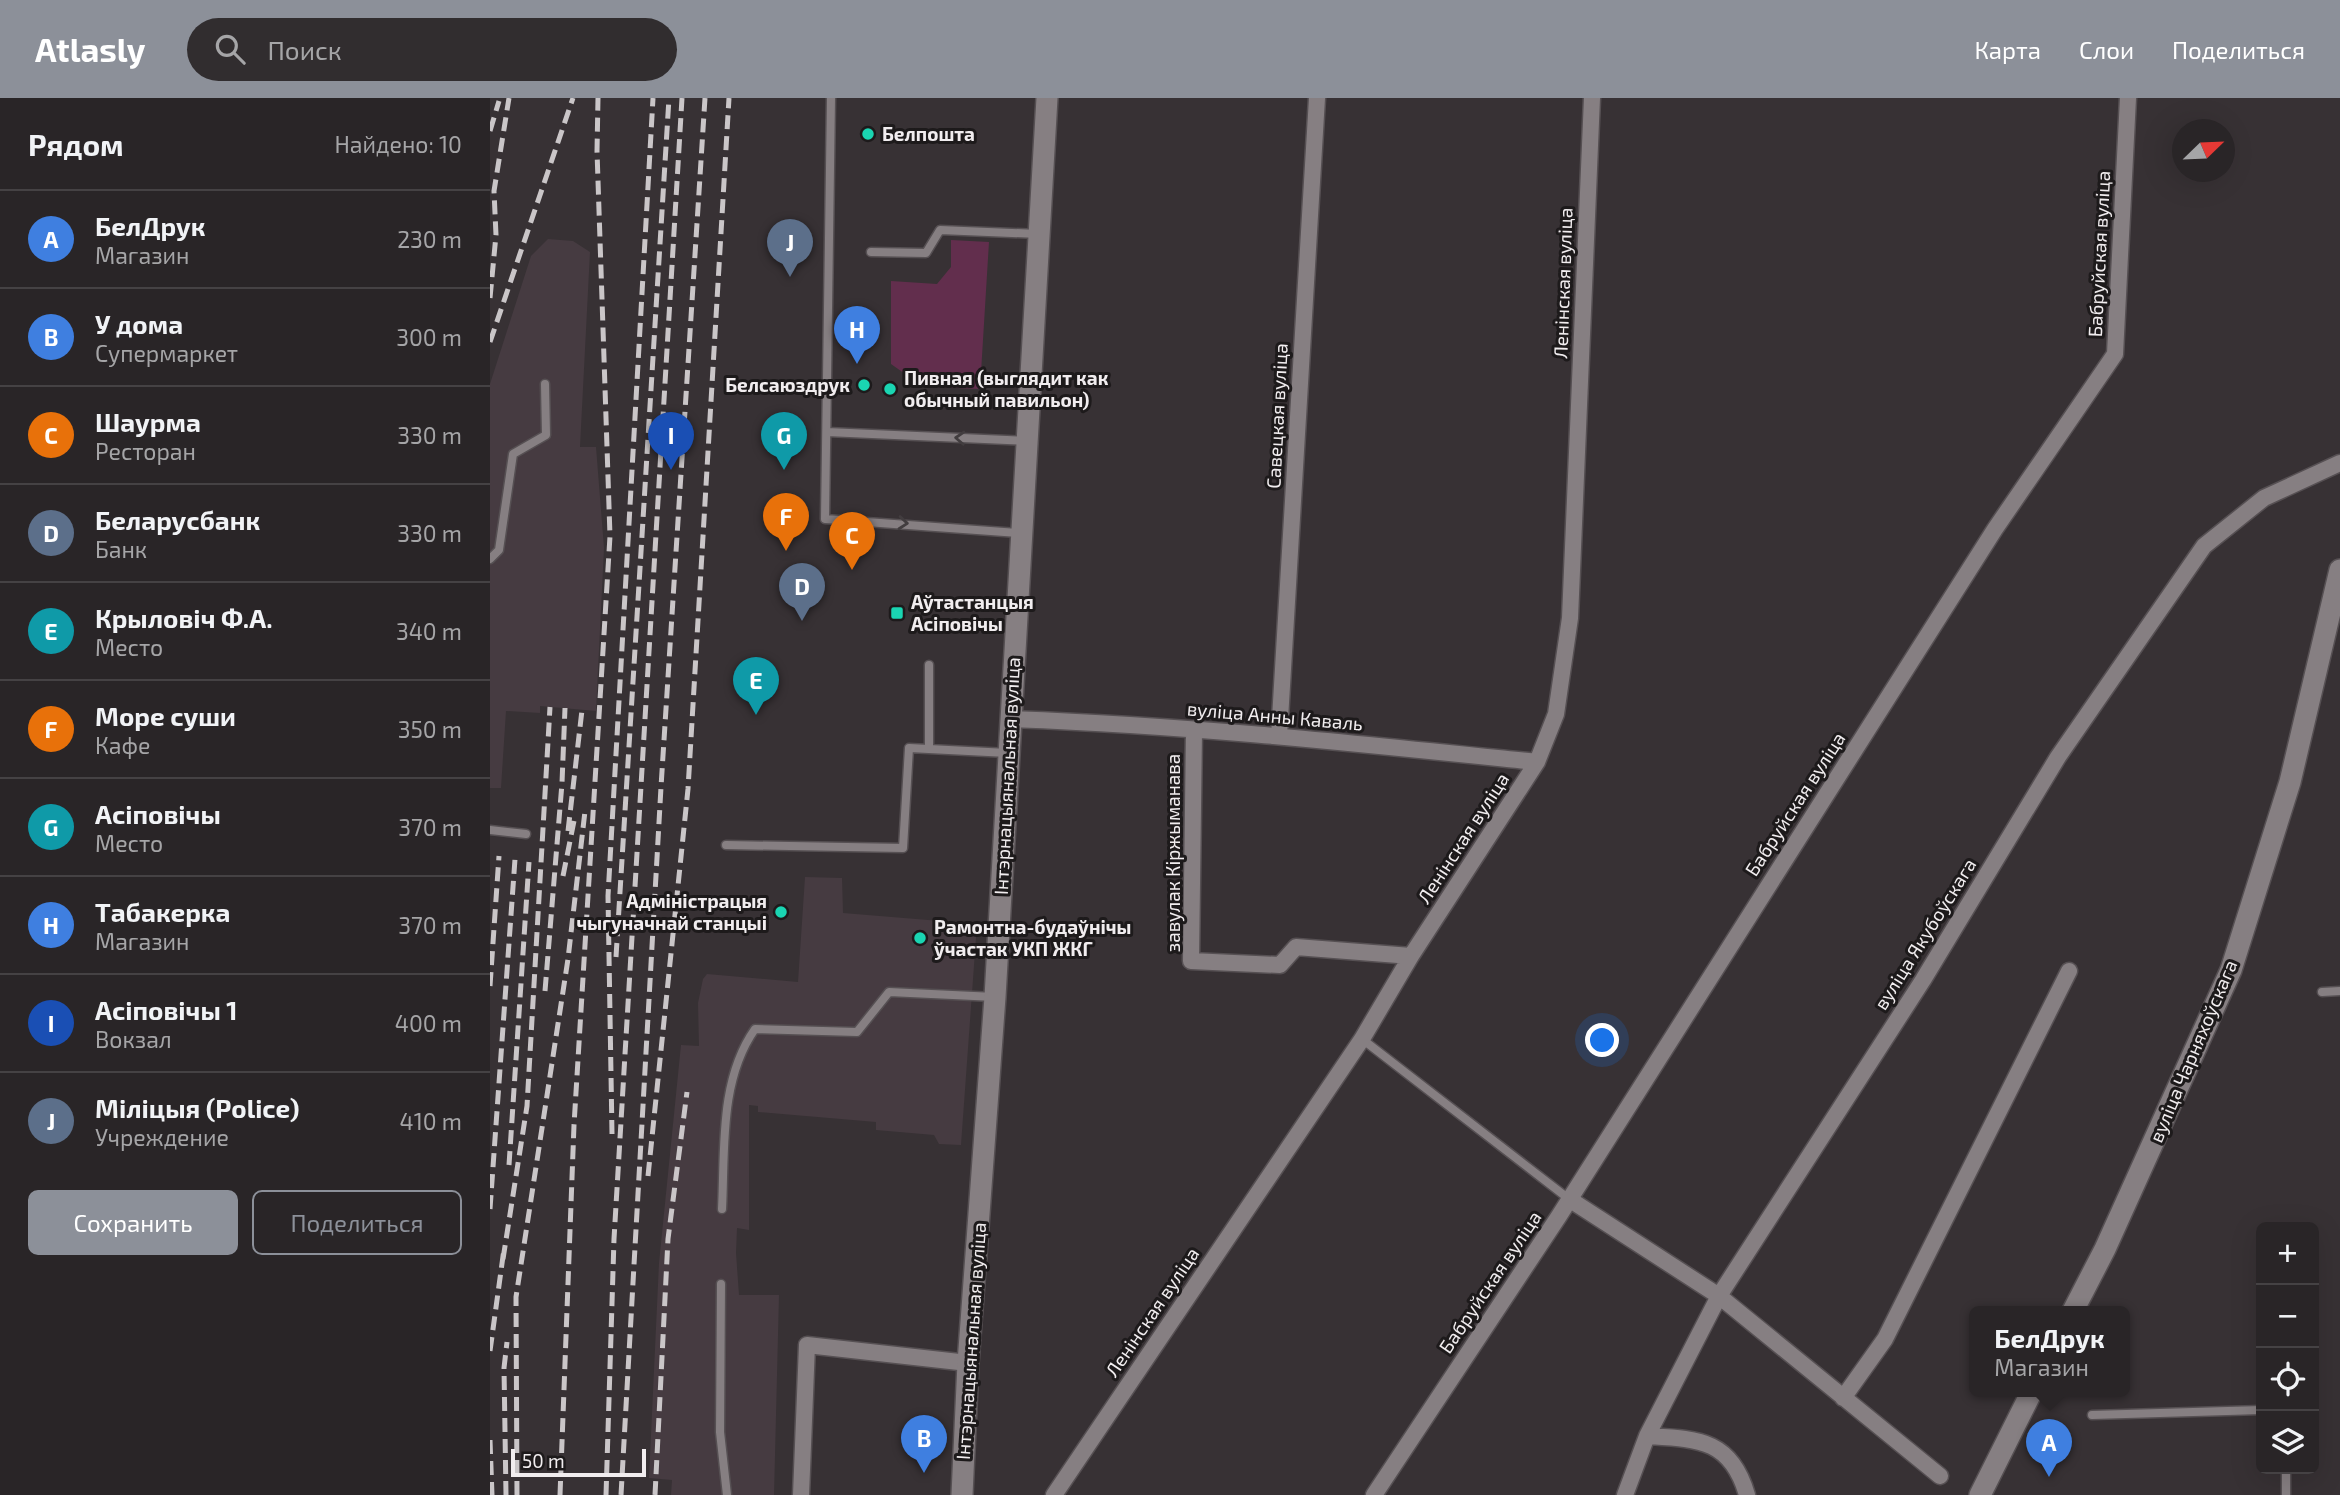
<!DOCTYPE html>
<html lang="ru">
<meta charset="utf-8">
<style>
:root{--surface:#292527;--page:#312d2f;--text:#f1f3f6;--muted:#a5a5a7;--line:#454244;--accent:#8c9099}
body{margin:0;font-family:"Exo 2",sans-serif;background:var(--page);color:var(--text)}
.controls{position:absolute;right:21px;bottom:21px;display:grid;overflow:hidden;border-radius:10px;box-shadow:0 7px 28px #0002}
.controls button{width:63px;height:63px;display:grid;place-items:center;padding:0;border:0;border-bottom:2px solid var(--line);background:var(--surface);color:var(--text);font:35px sans-serif}
.compass{position:absolute;left:1682px;top:21px;width:63px;height:63px;border-radius:50%;background:var(--surface);box-shadow:0 7px 28px #0002;rotate:67deg}
.scale{position:absolute;left:21px;bottom:18px;width:135px;box-sizing:border-box;padding-left:7px;border:4px solid #f1edef;border-top:0;font-size:19px;line-height:24px;white-space:nowrap;color:#f1edef;-webkit-text-stroke:5px #1d1a1b;paint-order:stroke}
.you{position:absolute;left:1113px;top:943px;width:24px;height:24px;margin:-18px;border:5px solid #fff;border-radius:50%;background:#1a73e8;box-shadow:0 0 0 10px #1a73e833}
.badge{display:grid;place-items:center;width:46px;height:46px;border-radius:50%;background:var(--accent);color:#fff;font-size:23px;font-weight:700}
.pin{position:absolute;translate:-50% -58px;filter:drop-shadow(0 2px 4px #0008)}
.pin::after{content:'';position:absolute;top:37px;width:24px;height:21px;background:inherit;clip-path:polygon(0 0,100% 0,50% 100%)}
.popup{position:absolute;left:1479px;top:1208px;width:161px;height:91px;box-sizing:border-box;display:grid;place-content:center;border-radius:10px;background:var(--surface);filter:drop-shadow(0 2px 5px #0005);font-size:23px;white-space:nowrap;color:var(--muted)}
.popup b{font-size:26px;color:var(--text)}
.popup::after{content:'';position:absolute;left:50%;top:100%;margin-left:-14px;border:14px solid transparent;border-top-color:var(--surface)}
.list{margin:0;padding:0;list-style:none}
h2{display:flex;justify-content:space-between;align-items:center;height:91px;margin:0;padding:0 28px;font-size:30px}
h2 small{font-size:23px;font-weight:400;color:var(--muted)}
.list li{display:grid;grid-template-columns:46px 1fr auto;gap:21px;align-items:center;box-sizing:border-box;height:98px;padding:0 28px;border-top:2px solid var(--line)}
.list b{display:block;font-size:26px;white-space:nowrap}
.list p{margin:0;font-size:23px;white-space:nowrap;color:var(--muted)}
.list em{font-size:23px;font-style:normal;color:var(--muted)}
.actions{display:flex;gap:14px;padding:21px 28px}
.actions a{flex:1;padding:16px 0;border:2px solid var(--accent);border-radius:10px;text-align:center;font-size:24px;color:var(--accent)}
.actions .main{background:var(--accent);color:#fff}
.icon{flex:none;width:38px;height:38px;fill:none;stroke:currentColor;stroke-width:2;stroke-linecap:round;stroke-linejoin:round}
.map{position:relative;flex:none;width:1850px;height:1397px;overflow:hidden}
header{display:flex;align-items:center;gap:42px;box-sizing:border-box;height:98px;padding:0 35px;background:var(--accent);color:#fff}
header strong{font-size:33px}
nav{display:flex;gap:38px;margin-inline-start:auto;font-size:24px}
.search{width:490px;height:63px;background:var(--page);display:flex;align-items:center;gap:18px;box-sizing:border-box;padding:0 24px;border-radius:38px;color:var(--muted);font-size:26px}
main{display:flex}
aside{flex:1;background:var(--surface)}
.map>svg:first-child{display:block}
.built{fill:#463b41}
.green{fill:#622e4d}
.lines{fill:none;stroke-linecap:round;stroke-linejoin:round}
.service-casing{stroke:#565053;stroke-width:11}
.minor-casing{stroke:#565053;stroke-width:19}
.tertiary-casing{stroke:#565053;stroke-width:24}
.service{stroke:#867f82;stroke-width:8}
.minor{stroke:#867f82;stroke-width:16}
.tertiary{stroke:#867f82;stroke-width:21}
.rail{stroke:#cac6c8;stroke-width:5;stroke-dasharray:14 7;stroke-linecap:butt}
.oneway{stroke:#423d3f}
.poi-dot{fill:#1ad5b2;stroke:#1d1a1b;stroke-width:2.5}
.labels{text-anchor:middle;stroke-width:6;stroke-linejoin:round;paint-order:stroke}
.poi-label{font-size:19px;font-weight:bold;fill:#f1edef;stroke:#1d1a1b;text-anchor:start}
.street-label{font-size:19px;fill:#f1edef;stroke:#1d1a1b}
</style>
<header>
<strong>Atlasly</strong>
<div class="search"><svg class="icon" aria-label="search" viewBox="0 0 24 24"><circle cx="10" cy="10" r="6"/><path d="M15 15l6 6"/></svg>Поиск</div>
<nav><a>Карта</a><a>Слои</a><a>Поделиться</a></nav>
</header>
<main>
<aside>
<h2>Рядом<small>Найдено: 10</small></h2>
<ul class="list">
<li><span class="badge" style="background:#3f7fe0">A</span><div><b>БелДрук</b><p>Магазин</p></div><em>230 m</em></li>
<li><span class="badge" style="background:#3f7fe0">B</span><div><b>У дома</b><p>Супермаркет</p></div><em>300 m</em></li>
<li><span class="badge" style="background:#e8710a">C</span><div><b>Шаурма</b><p>Ресторан</p></div><em>330 m</em></li>
<li><span class="badge" style="background:#5c6f8a">D</span><div><b>Беларусбанк</b><p>Банк</p></div><em>330 m</em></li>
<li><span class="badge" style="background:#0f9aa8">E</span><div><b>Крыловіч Ф.А.</b><p>Место</p></div><em>340 m</em></li>
<li><span class="badge" style="background:#e8710a">F</span><div><b>Море суши</b><p>Кафе</p></div><em>350 m</em></li>
<li><span class="badge" style="background:#0f9aa8">G</span><div><b>Асіповічы</b><p>Место</p></div><em>370 m</em></li>
<li><span class="badge" style="background:#3f7fe0">H</span><div><b>Табакерка</b><p>Магазин</p></div><em>370 m</em></li>
<li><span class="badge" style="background:#1a4fb4">I</span><div><b>Асіповічы 1</b><p>Вокзал</p></div><em>400 m</em></li>
<li><span class="badge" style="background:#5c6f8a">J</span><div><b>Міліцыя (Police)</b><p>Учреждение</p></div><em>410 m</em></li>
</ul>
<div class="actions"><a class="main">Сохранить</a><a>Поделиться</a></div>
</aside>
<div class="map">
<svg width="1850" height="1397" viewBox="0 0 1850 1397">
<rect width="100%" height="100%" fill="#373134"/>
<path class="built" d="M58,141L83,143L100,154L90,349H106L114,450L106,613L50,608V615L16,613L11,690H0V286L41,158Z
M315,779L352,780L353,815L487,826L471,1047L449,1046L444,1037L386,1032V1024L268,1014V1008L259,1007V1132L247,1130L246,1155L249,1197H289L284,1397H181L182,1382L159,1380L169,1165L191,947L209,948L208,905L213,881L217,876L308,884Z"/>
<path class="green" d="M461,142L499,144L490,291L442,289V277L418,278L401,266V183L447,186L461,169Z"/>
<g class="lines">
<defs>
<path id="service" d="M341,0L335,421L529,435
M381,154L436,155L450,132L549,136
M337,334L537,343
M0,461L9,452L23,356L56,337L55,286
M439,651V567
M0,732L36,736
M236,747L413,750L419,650L518,655
M1832,894L1850,893
M872,941L1079,1101
M232,1111C235,1052 229,982 265,931L367,934L399,894L505,899
M231,1186L230,1334L237,1397
M1602,1317L1771,1312
M1796,1397V1371"/>
<path id="minor" d="M520,621C696,627 872,646 1047,664
M704,632L701,863L790,867L806,849L921,858
M789,638L827,0
M1079,1101L1229,1198L1450,1378
M1353,1300L1395,1241L1579,873
M1157,1338C1208,1341 1241,1341 1257,1397
M311,1397L317,1247L478,1265
M564,1397L872,941L921,858L1047,664L1066,616L1080,520L1102,0
M884,1397L1069,1118L1505,431L1625,256L1638,0
M1135,1397L1157,1338L1229,1198L1433,882L1568,659L1714,448L1774,400L1850,365"/>
<path id="tertiary" d="M1583,1213L1615,1151L1741,872L1800,684L1850,472
M472,1397L478,1265L505,899L557,0
M1490,1397L1542,1293"/>
</defs>
<use href="#service" class="service-casing"/>
<use href="#minor" class="minor-casing"/>
<use href="#tertiary" class="tertiary-casing"/>
<use href="#service" class="service"/>
<use href="#minor" class="minor"/>
<use href="#tertiary" class="tertiary"/>
<path class="rail" d="M0,33L9,3
M0,200L6,137L4,93L19,0
M0,244L83,0
M78,733L92,612
M73,778L84,723
M126,859L179,0
M0,888L9,758
M55,893L72,685L75,610
M122,1036L118,798L163,0
M19,1067L39,764
M158,1078L198,691L239,0
M0,1111L25,761
M13,1161L37,1008L60,609
M0,1253L14,1151
M0,1342L2,1397
M16,1397L14,1270L17,1244
M27,1397L26,1199L78,861L95,713
M70,1397L84,1027L120,438L107,53L108,0
M116,1397L124,1141L192,0
M131,1397L171,689L215,0
M165,1397L178,1141L197,994"/>
</g>
<defs><path id="oneway-chevron" d="M-2-3.5L2.5 0L-2 3.5" fill="none" stroke-width="1.6" stroke-linecap="round" stroke-linejoin="round" transform="scale(1.75)"/></defs>
<g class="oneway">
<use href="#oneway-chevron" transform="translate(470 340) rotate(-177)"/>
<use href="#oneway-chevron" transform="translate(413 425) rotate(5)"/>
</g>
<g class="poi-dot">
<circle cx="378" cy="36" r="7"/>
<circle cx="374" cy="287" r="7"/>
<circle cx="400" cy="291" r="7"/>
<rect x="400" y="508" width="14" height="14" rx="3.5"/>
<circle cx="291" cy="814" r="7"/>
<circle cx="430" cy="840" r="7"/>
</g>
<g class="labels">
<g class="poi-label">
<text x="392" y="43">Белпошта</text>
<text x="414" y="287">Пивная (выглядит как<tspan x="414" dy="22">обычный павильон)</tspan></text>
<text x="360" y="294" text-anchor="end">Белсаюздрук</text>
<text x="421" y="511">Аўтастанцыя<tspan x="421" dy="22">Асіповічы</tspan></text>
<text x="277" y="810" text-anchor="end">Адміністрацыя<tspan x="277" dy="22">чыгуначнай станцыі</tspan></text>
<text x="444" y="836">Рамонтна-будаўнічы<tspan x="444" dy="22">ўчастак УКП ЖКГ</tspan></text>
</g>
<g class="street-label">
<text transform="translate(1609 156) rotate(-87)" y="7">Бабруйская вуліца</text>
<text transform="translate(1073 185) rotate(-88)" y="7">Ленінская вуліца</text>
<text transform="translate(787 318) rotate(-87)" y="7">Савецкая вуліца</text>
<text transform="translate(785 618) rotate(5)" y="7">вуліца Анны Каваль</text>
<text transform="translate(517 678) rotate(-87)" y="7">Інтэрнацыянальная вуліца</text>
<text transform="translate(1305 706) rotate(-57)" y="7">Бабруйская вуліца</text>
<text transform="translate(973 740) rotate(-57)" y="7">Ленінская вуліца</text>
<text transform="translate(683 755) rotate(-90)" y="7">завулак Кіржыманава</text>
<text transform="translate(1435 836) rotate(-58)" y="7">вуліца Якубоўскага</text>
<text transform="translate(1703 953) rotate(-67)" y="7">вуліца Чарняхоўскага</text>
<text transform="translate(1000 1184) rotate(-56)" y="7">Бабруйская вуліца</text>
<text transform="translate(662 1214) rotate(-56)" y="7">Ленінская вуліца</text>
<text transform="translate(481 1243) rotate(-86)" y="7">Інтэрнацыянальная вуліца</text>
</g>
</g>
</svg>
<div class="controls">
<button>+</button>
<button>−</button>
<button><svg class="icon" aria-label="locate" viewBox="0 0 24 24"><circle cx="12" cy="12" r="6"/><path d="M12 2v4M12 18v4M2 12h4M18 12h4"/></svg></button>
<button><svg class="icon" aria-label="layers" viewBox="0 0 24 24"><path d="M12 4l9 5-9 5-9-5zM3 14l9 5 9-5"/></svg></button>
</div>
<svg class="compass" viewBox="-18 -18 36 36"><path d="M0-13l5 13h-10z" fill="#e53935"/><path d="M0 13l5-13h-10z" fill="#a5a5a7"/></svg>
<div class="scale">50 m</div>
<div class="you"></div>
<div class="pin badge" style="left:1559px;top:1379px;background:#3f7fe0">A</div>
<div class="popup"><b>БелДрук</b>Магазин</div>
<div class="pin badge" style="left:434px;top:1375px;background:#3f7fe0">B</div>
<div class="pin badge" style="left:362px;top:472px;background:#e8710a">C</div>
<div class="pin badge" style="left:312px;top:523px;background:#5c6f8a">D</div>
<div class="pin badge" style="left:266px;top:617px;background:#0f9aa8">E</div>
<div class="pin badge" style="left:296px;top:453px;background:#e8710a">F</div>
<div class="pin badge" style="left:294px;top:372px;background:#0f9aa8">G</div>
<div class="pin badge" style="left:367px;top:266px;background:#3f7fe0">H</div>
<div class="pin badge" style="left:181px;top:372px;background:#1a4fb4">I</div>
<div class="pin badge" style="left:300px;top:179px;background:#5c6f8a">J</div>
</div>
</main>
